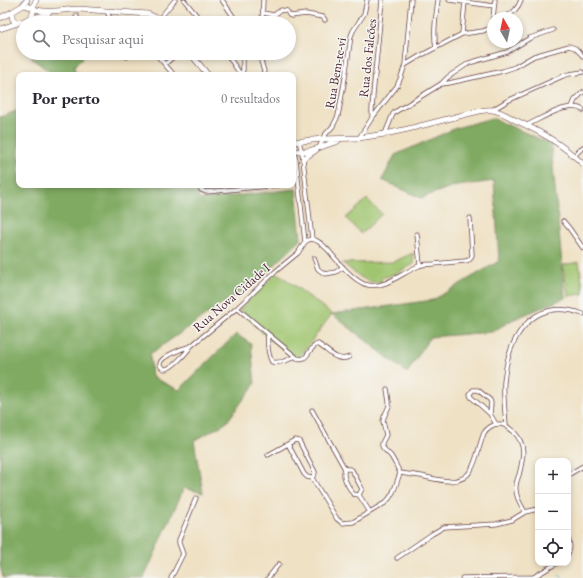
<!DOCTYPE html>
<html lang="pt">
<meta charset="utf-8">
<style>
:root{--surface:#fff;--page:#f2f2f3;--text:#2b2b33;--muted:#7c7c81;--line:#e1e1e2}
body{margin:0;font-family:"EB Garamond",serif;background:var(--page);color:var(--text)}
.controls{position:absolute;right:12px;bottom:12px;display:grid;overflow:hidden;border-radius:8px;box-shadow:0 2px 6px #0003}
.controls button{width:36px;height:36px;display:grid;place-items:center;padding:0;border:0;border-bottom:1px solid var(--line);background:var(--surface);color:var(--text);font:20px sans-serif}
.compass{position:absolute;left:487px;top:12px;width:36px;height:36px;border-radius:50%;background:var(--surface);box-shadow:0 2px 6px #0003;rotate:351deg}
.list{margin:0;padding:0;list-style:none}
h2{display:flex;justify-content:space-between;align-items:center;height:52px;margin:0;padding:0 16px;font-size:17px}
h2 small{font-size:13px;font-weight:400;color:var(--muted)}
.icon{flex:none;width:22px;height:22px;fill:none;stroke:currentColor;stroke-width:2;stroke-linecap:round;stroke-linejoin:round}
.map{position:relative;flex:none;width:583px;height:578px;overflow:hidden}
.search{position:absolute;background:var(--surface);box-shadow:0 2px 6px #0003;left:16px;top:16px;width:280px;height:44px;display:flex;align-items:center;gap:10px;box-sizing:border-box;padding:0 14px;border-radius:22px;color:var(--muted);font-size:15px}
.panel{position:absolute;background:var(--surface);box-shadow:0 2px 6px #0003;left:16px;top:72px;width:280px;height:116px;border-radius:8px}
.map>svg:first-child{display:block}
.green{fill:#a0c56f;stroke:#75724d}
.forest{fill:#80aa62;stroke:#656446}
.lines{fill:none;stroke-linecap:round;stroke-linejoin:round}
.stream{stroke:#4ba7c9;stroke-width:1}
.street-casing{stroke:#633c42;stroke-width:5}
.secondary-casing{stroke:#633c42;stroke-width:6}
.street{stroke:#fff;stroke-width:3.5}
.secondary{stroke:#fff;stroke-width:5}
.labels{text-anchor:middle;stroke-width:3;stroke-linejoin:round;paint-order:stroke}
.street-label{font-size:13px;fill:#4a1f2b;stroke:#f6f6f2}
</style>
<div class="map">
<svg width="583" height="578" viewBox="0 0 583 578">
<rect width="100%" height="100%" fill="#f6f6f2"/>
<filter id="ink" filterUnits="userSpaceOnUse"><feTurbulence type="fractalNoise" baseFrequency=".025" numOctaves="2"/><feDisplacementMap in="SourceGraphic" scale="8" xChannelSelector="R" yChannelSelector="G"/><feConvolveMatrix kernelMatrix="1 2 1 2 8 2 1 2 1" color-interpolation-filters="sRGB"/></filter>
<filter id="wash" filterUnits="userSpaceOnUse"><feTurbulence type="fractalNoise" baseFrequency=".012" numOctaves="4" result="noise"/><feDisplacementMap in="SourceGraphic" scale="16" xChannelSelector="R" yChannelSelector="G"/><feGaussianBlur stdDeviation="0.9" result="paint"/><feColorMatrix in="noise" values="0 0 0 0 0 0 0 0 0 0 0 0 0 0 0 0 0 1.4 0 .05"/><feComposite in="paint" operator="in"/></filter>
<g filter="url(#wash)">
<rect width="100%" height="100%" fill="#efe1c4"/>
<path class="green" d="M367,199L382,214L361,234L346,218Z
M413,253L414,264L393,275L381,278L382,282C366,285 354,272 343,263L393,262Z
M579,262L583,287V294L568,296L563,265Z
M276,273L282,276L332,314L297,360L268,338L239,310Z"/>
<path class="forest" d="M36,53H81L85,56L74,67L76,75H50V72L31,58Z
M19,110V185H196L199,200L296,189L301,240L263,276L150,354L152,377L179,390L236,334L251,344L255,384L226,423L194,441L203,493L184,488L144,578H3L0,566V117Z
M492,118L551,144L565,298L512,320L492,332L430,337L407,373L332,314L433,300L499,261L494,181L451,187L421,198L382,180L395,155L456,128Z"/>
<g class="lines">
<path class="stream" d="M559,575L563,578"/>
</g>
</g>
<g filter="url(#ink)">
<g class="lines">
<defs>
<path id="street" d="M184,0L203,23
M222,0L233,16L236,23
M449,0L494,6
M107,11L110,19V23
M263,13L274,15L281,10L287,11L289,15L291,16L306,14L323,17L325,20
M505,18C512,13 518,9 521,0
M110,19L120,20L127,23
M159,19L175,0
M73,23L77,16
M262,23L263,0
M492,27L495,0
M462,34L465,1
M436,48C433,32 436,16 438,0
M119,53L127,57
M155,53L174,75
M226,53L241,75
M261,53V61L265,75
M165,64L178,53
M405,65L420,56L462,34L483,31L493,27
M241,75L243,70V53
M441,84L449,83L503,71L515,67L534,56L569,46L575,48L583,56
M572,107L575,100L583,92
M492,110L507,101L563,76L569,74L583,72
M372,118V110L373,95L382,0
M527,125C541,119 569,100 583,110
M385,134L393,114L395,112L420,97L441,84L448,77L469,63L507,52L530,38L553,30
M359,138L372,118L397,86L401,77L405,65L411,0
M299,142L302,152L303,159L312,239
M319,148L324,136L333,126L338,116L345,78L351,36L353,31L364,14L367,0
M293,149L296,160L305,242
M574,156L583,147
M201,185V190L206,192L279,185
M563,221L569,228L583,248
M417,234L420,265
M312,239C319,240 324,246 329,251C337,261 355,283 368,285C385,289 403,272 419,266C423,264 429,264 434,264C444,263 454,262 465,261C469,260 471,260 472,255L470,218
M314,258L318,269L325,274L336,272L343,267
M237,308L297,358C309,362 308,347 318,344C328,350 337,363 349,357
M268,334C267,342 268,355 272,362C280,363 288,361 295,356
M191,346C184,348 158,357 160,365C161,367 163,369 165,369C172,369 187,352 191,346L237,308L276,271L293,257L298,253L305,242L308,240L312,239
M387,389L389,402V406L384,417L383,421L386,435L382,443V446L383,448L391,456L395,463L400,473
M312,410L345,469C341,477 349,487 353,494L359,495L370,512
M490,414L491,403L490,400L478,390H473L470,394L471,397L490,414L496,424
M506,425C505,411 503,396 504,382C508,337 532,296 583,314
M288,444L304,474L307,477L312,478
M268,455L295,440L299,441L315,472V473L312,478
M345,469H350L352,470L362,489L359,495
M568,475L583,466
M312,478L337,519L342,523L353,522L385,503C394,495 396,484 400,473C407,474 414,475 421,476C436,479 461,488 471,470C477,460 479,445 484,433C487,428 493,424 499,424C506,424 509,428 514,432C527,445 523,459 519,475C517,480 515,485 516,490C516,498 521,505 525,512
M568,538C570,544 571,548 568,554
M397,558L432,534L444,527L496,524L512,520L525,512L538,509
M171,578L183,554L179,543V540L196,498
M268,578L279,564
M462,578L534,577
M532,578L557,563"/>
<path id="secondary" d="M22,6L25,5L33,8C35,18 26,20 18,23C12,21 12,18 12,12L22,6L27,0
M33,8L36,0
M34,9C48,14 64,9 79,9L148,14L159,19L164,23
M0,18L12,12
M29,19L48,14
M0,29L18,23
M190,53L208,75
M293,142L322,139L359,138L385,134L408,129L471,113C477,112 485,109 492,110C500,111 508,116 515,120C541,132 562,144 583,164
M293,150C308,155 324,145 338,141
M303,159L316,150"/>
</defs>
<use href="#street" class="street-casing"/>
<use href="#secondary" class="secondary-casing"/>
<use href="#street" class="street"/>
<use href="#secondary" class="secondary"/>
</g>
</g>
<g class="labels">
<g class="street-label">
<text transform="translate(367 58) rotate(-84)" y="5">Rua dos Falcões</text>
<text transform="translate(335 73) rotate(-80)" y="5">Rua Bem-te-vi</text>
<text transform="translate(231 297) rotate(-41)" y="5">Rua Nova Cidade I</text>
</g>
</g>
</svg>
<div class="controls">
<button>+</button>
<button>−</button>
<button><svg class="icon" aria-label="locate" viewBox="0 0 24 24"><circle cx="12" cy="12" r="6"/><path d="M12 2v4M12 18v4M2 12h4M18 12h4"/></svg></button>
</div>
<svg class="compass" viewBox="-18 -18 36 36"><path d="M0-13l5 13h-10z" fill="#e53935"/><path d="M0 13l5-13h-10z" fill="#7c7c81"/></svg>
<div class="search"><svg class="icon" aria-label="search" viewBox="0 0 24 24"><circle cx="10" cy="10" r="6"/><path d="M15 15l6 6"/></svg>Pesquisar aqui</div>
<section class="panel">
<h2>Por perto<small>0 resultados</small></h2>
<ul class="list">
</ul>
</section>
</div>
